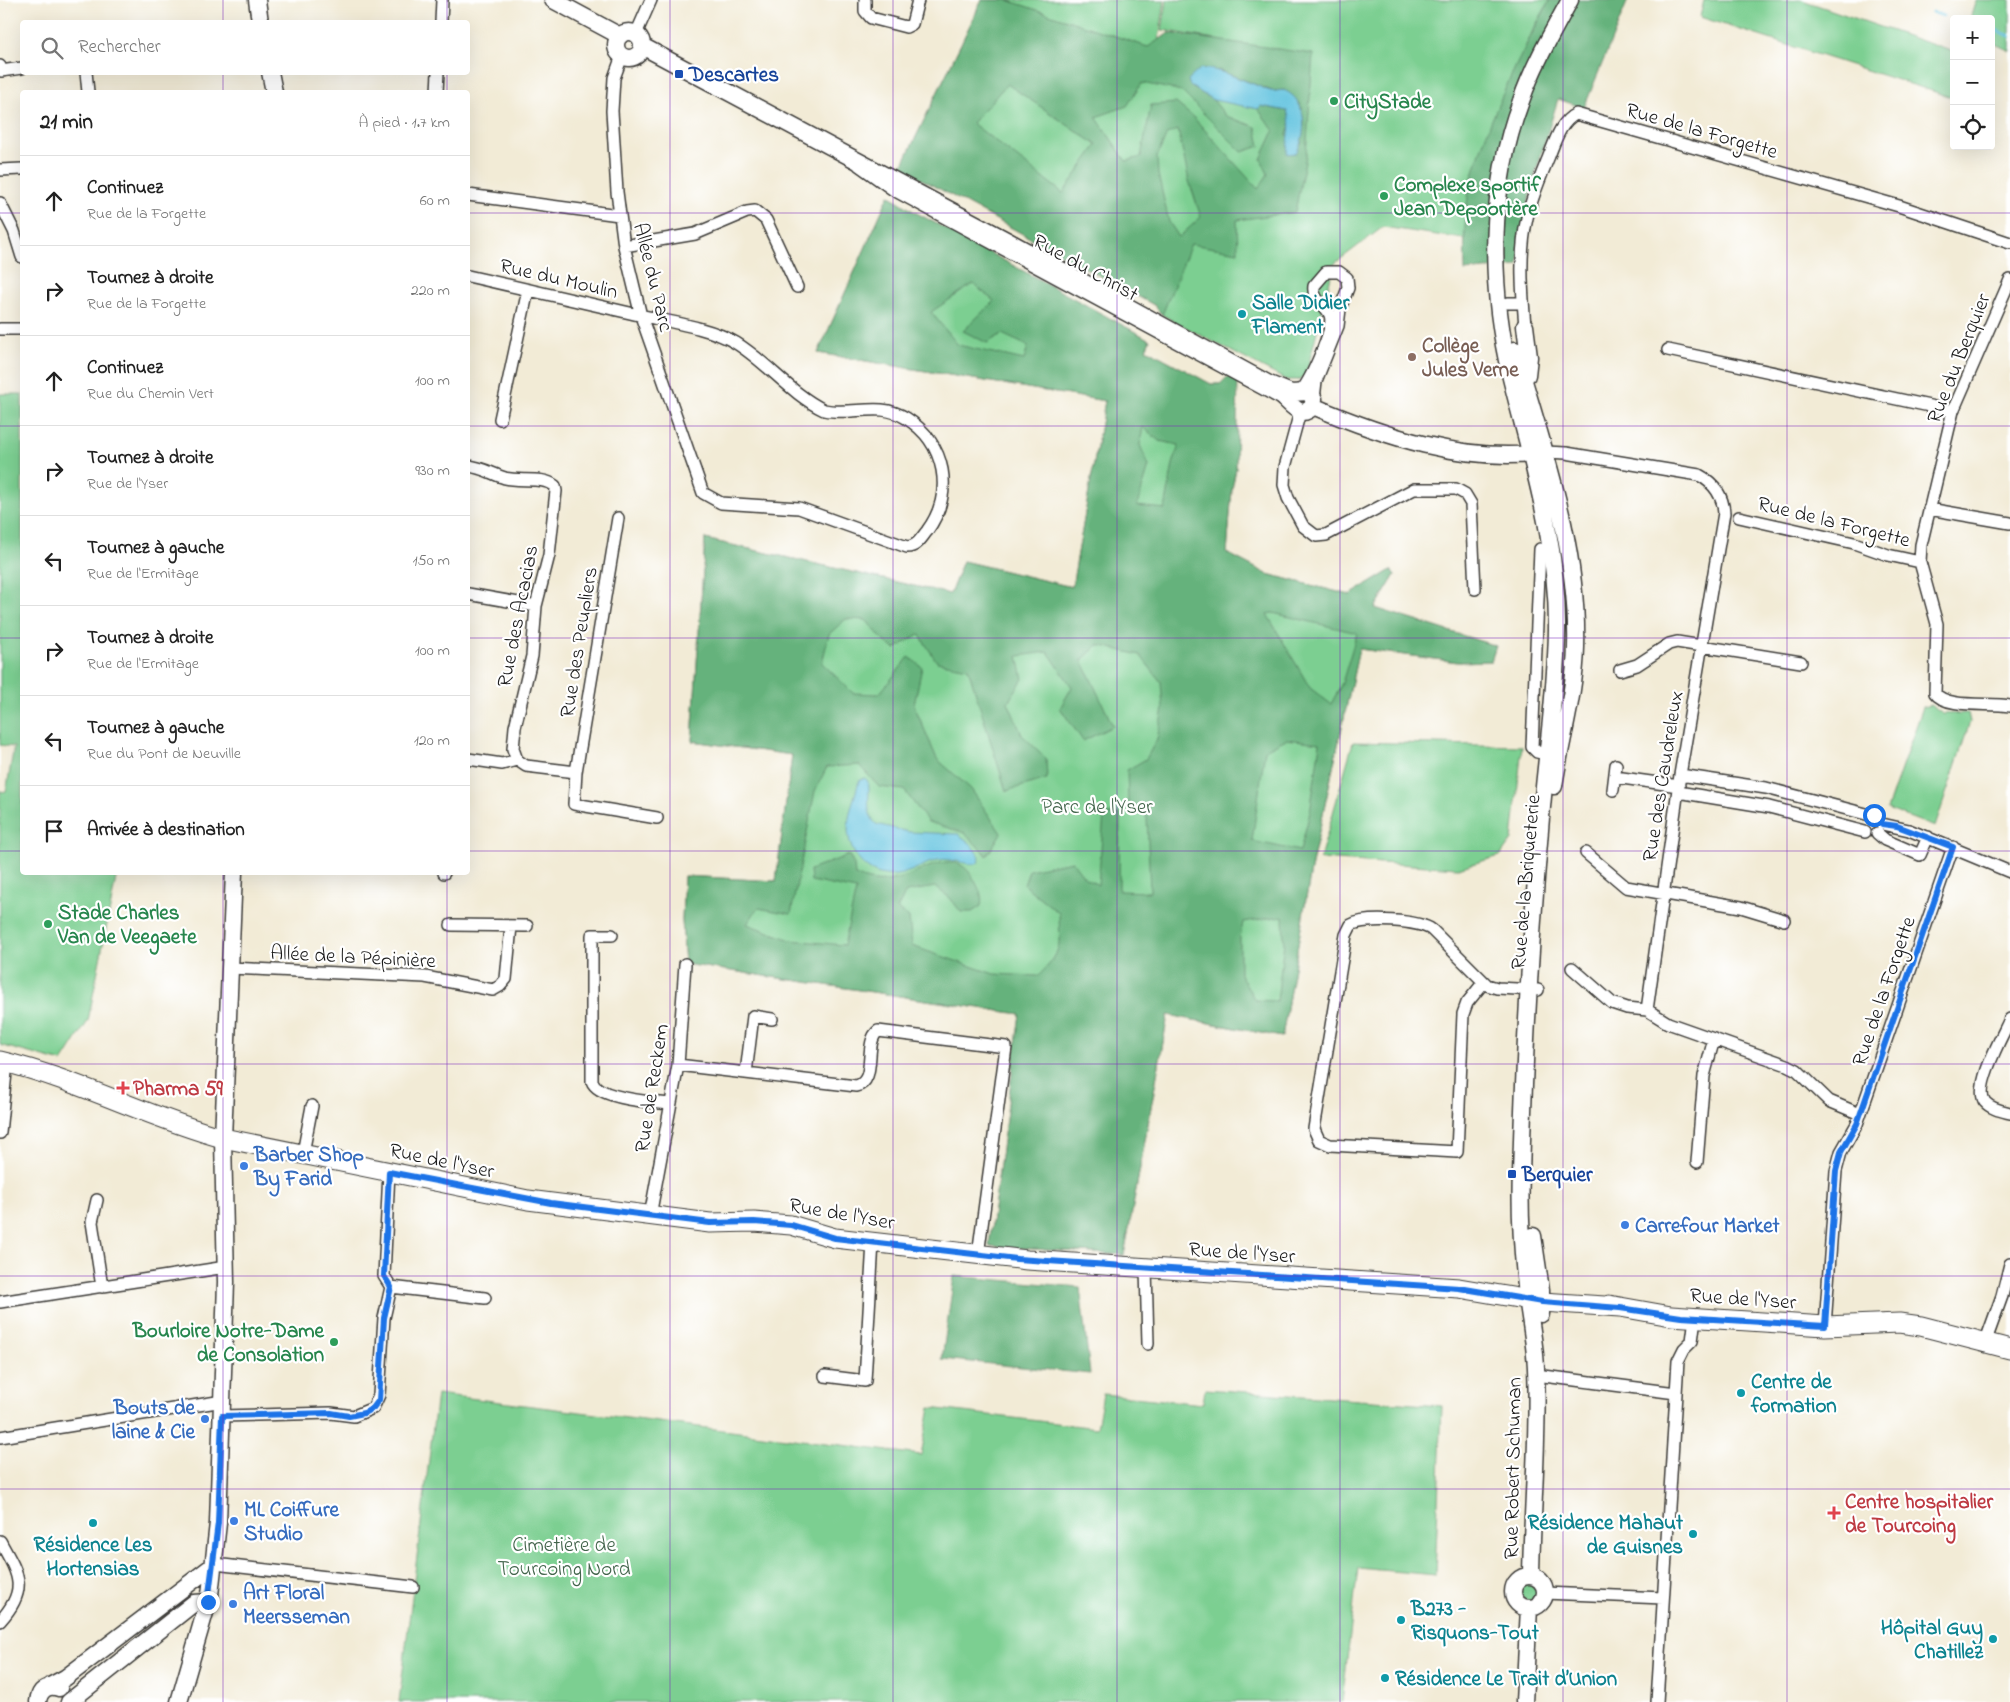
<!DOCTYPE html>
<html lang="fr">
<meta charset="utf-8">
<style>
:root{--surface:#fff;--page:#f2f2f2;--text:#222;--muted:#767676;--line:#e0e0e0}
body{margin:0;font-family:"Indie Flower",sans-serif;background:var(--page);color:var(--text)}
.controls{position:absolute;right:15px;top:15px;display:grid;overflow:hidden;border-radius:5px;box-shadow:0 5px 20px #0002}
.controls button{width:45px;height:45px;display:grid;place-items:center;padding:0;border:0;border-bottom:1px solid var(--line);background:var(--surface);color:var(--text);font:25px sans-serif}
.stop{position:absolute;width:15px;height:15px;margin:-11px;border:4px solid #1a73e8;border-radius:50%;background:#fff}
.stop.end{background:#1a73e8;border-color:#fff;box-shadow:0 1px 5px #0008}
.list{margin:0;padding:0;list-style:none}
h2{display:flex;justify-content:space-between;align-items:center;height:65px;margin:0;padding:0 20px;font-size:21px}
h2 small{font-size:16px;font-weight:400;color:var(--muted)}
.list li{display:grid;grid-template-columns:32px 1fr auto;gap:15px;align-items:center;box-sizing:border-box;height:90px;padding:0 20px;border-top:1px solid var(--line)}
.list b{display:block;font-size:19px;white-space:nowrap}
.list p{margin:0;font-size:16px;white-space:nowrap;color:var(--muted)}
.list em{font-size:16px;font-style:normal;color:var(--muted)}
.icon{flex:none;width:28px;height:28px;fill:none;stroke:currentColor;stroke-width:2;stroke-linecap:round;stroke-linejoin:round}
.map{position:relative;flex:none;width:2010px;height:1702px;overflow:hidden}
.search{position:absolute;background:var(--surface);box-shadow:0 5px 20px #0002;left:20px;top:20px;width:450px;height:55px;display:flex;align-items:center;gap:12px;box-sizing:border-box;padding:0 18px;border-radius:5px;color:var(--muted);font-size:19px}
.panel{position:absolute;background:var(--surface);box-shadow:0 5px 20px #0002;left:20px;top:90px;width:450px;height:785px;border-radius:5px}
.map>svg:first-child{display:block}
.green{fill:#7ccf91;stroke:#4c7656}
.forest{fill:#65b27b;stroke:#40674c;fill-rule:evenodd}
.water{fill:#61c2df;stroke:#3e6f7e}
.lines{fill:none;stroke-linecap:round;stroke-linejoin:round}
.stream{stroke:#61c2df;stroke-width:3}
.street-casing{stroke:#3c3b38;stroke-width:14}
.secondary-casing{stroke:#3c3b38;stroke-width:19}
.primary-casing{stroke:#3c3b38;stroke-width:21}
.street{stroke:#fff;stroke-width:11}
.secondary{stroke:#fff;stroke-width:16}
.primary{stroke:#fff;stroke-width:19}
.route{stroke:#1a73e8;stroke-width:6}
.grid{fill:none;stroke:#7b2cbf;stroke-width:1;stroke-opacity:0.55}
.transit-dot{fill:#1a4fb4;stroke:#fff;stroke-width:2}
.leisure-dot{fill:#2e9e5b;stroke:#fff;stroke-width:2}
.culture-dot{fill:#0f9aa8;stroke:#fff;stroke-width:2}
.education-dot{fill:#8d6e63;stroke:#fff;stroke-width:2}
.health-dot{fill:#e0444e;stroke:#fff;stroke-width:2}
.shop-dot{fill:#3f7fe0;stroke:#fff;stroke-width:2}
.labels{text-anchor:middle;stroke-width:4.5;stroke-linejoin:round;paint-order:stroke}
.transit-label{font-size:21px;font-weight:bold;fill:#164399;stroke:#fff;text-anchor:start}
.leisure-label{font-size:21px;font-weight:bold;fill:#27864d;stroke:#fff;text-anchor:start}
.street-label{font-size:21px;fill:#1c1c1c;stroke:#fff}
.culture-label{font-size:21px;font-weight:bold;fill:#0d838f;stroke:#fff;text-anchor:start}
.education-label{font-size:21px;font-weight:bold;fill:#785e54;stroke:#fff;text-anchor:start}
.park-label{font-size:21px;fill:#42644b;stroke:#fff}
.health-label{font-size:21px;font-weight:bold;fill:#be3a42;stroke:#fff;text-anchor:start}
.shop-label{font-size:21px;font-weight:bold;fill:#366cbe;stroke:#fff;text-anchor:start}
</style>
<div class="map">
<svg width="2010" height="1702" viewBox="0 0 2010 1702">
<rect width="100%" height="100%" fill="#fff"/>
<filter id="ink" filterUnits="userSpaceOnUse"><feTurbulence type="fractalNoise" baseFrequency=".02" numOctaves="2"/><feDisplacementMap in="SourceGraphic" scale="10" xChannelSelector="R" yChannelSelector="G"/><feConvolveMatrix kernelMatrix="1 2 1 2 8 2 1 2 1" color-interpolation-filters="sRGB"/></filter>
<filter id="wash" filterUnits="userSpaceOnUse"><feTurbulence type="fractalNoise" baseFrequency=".0096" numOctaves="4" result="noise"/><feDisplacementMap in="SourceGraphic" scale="20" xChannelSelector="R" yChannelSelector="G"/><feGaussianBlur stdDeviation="1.12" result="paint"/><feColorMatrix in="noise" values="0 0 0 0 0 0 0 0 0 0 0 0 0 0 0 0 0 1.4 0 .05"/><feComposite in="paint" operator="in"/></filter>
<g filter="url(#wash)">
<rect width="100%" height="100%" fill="#f2ebd6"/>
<path class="green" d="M982,0H1165L1159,40L1169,33L1215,39L1162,30L1167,0H1550L1533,30L1500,103L1471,180L1464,239L1383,227L1334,264L1306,375L1298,380H1286L1162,315L1154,305L923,180L900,170Z
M1704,0H1802L1954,52V98L1700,17Z
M1976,0H2010V51L1991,42V19H1970Z
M889,195L913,211L1150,340L1146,349L1211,384H1220L1228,376L1236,468L1232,489L1227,553L1267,574L1350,595L1391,570L1395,575L1375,608L1496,646L1491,661L1458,662L1359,649L1312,864L1282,1037L1168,1015L1124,1255L989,1246L1020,1014L685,964L682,920L684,876L776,881L792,755L692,741L705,539L950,594L963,561L1072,587L1105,401L818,353Z
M0,394H22V872L117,873L88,1021L62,1062L0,1045V799L1,791L6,792L14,747L0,745Z
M1930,705L1943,714L1968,713L1970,722L1935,827L1887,809L1923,707Z
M1353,742L1522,746L1512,840L1500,856L1458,868L1320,859Z
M1205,1389L1442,1406L1435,1575L1358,1568L1342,1702H399L437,1394L921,1455L930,1408L1097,1428L1103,1394L1203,1404Z
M1520 1592a9 9 0 1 1 18 0a9 9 0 1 1-18 0Z"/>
<path class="forest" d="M982,0H1007L1148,47L1169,33L1313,54L1306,156L1295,212L1237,220L1238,252L1191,244L1162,315L1154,305L923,180L900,170ZM1218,70L1272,91L1284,90L1300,103L1304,124L1301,144L1287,135L1291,122L1287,111L1261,106L1258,109L1274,131L1261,159L1268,174L1258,189L1194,118L1176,103L1151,105L1141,157L1126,161L1096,117L1127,106L1142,83L1181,91L1242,152L1260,146L1256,127L1226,116L1213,100L1190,86ZM1007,84L1097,145L1063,193L972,123ZM1178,130L1189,181L1201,217L1179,237L1169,222L1158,174L1157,157L1167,134Z
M1550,0H1628L1584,108L1558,99L1531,188L1518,266L1465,271C1464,241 1464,208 1472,179C1488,119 1520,55 1550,0Z
M889,195L913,211L1150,340L1146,349L1211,384H1220L1228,376L1238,379L1236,468L1232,489L1227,553L1267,574L1350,595L1391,570L1395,575L1375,608L1496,646L1491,661L1458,662L1359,649L1312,864L1282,1037L1168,1015L1124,1255L989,1246L1020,1014L685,964L682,920L684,876L776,881L792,755L692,741L705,539L950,594L963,561L1072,587L1105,401L818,353ZM973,284L994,301L963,331L987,343L1002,334L1028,346L1024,360L958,345L931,312ZM1143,427L1159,441L1179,445L1173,464L1165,509L1137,506L1149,466L1140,445ZM1273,613L1357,633L1342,683L1331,704L1310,688L1267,614ZM846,619L866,620L884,641L895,649L919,634L937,662L968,668L1006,791L1047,779L1046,758L1022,735L1008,702L1023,679L1018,656L1048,652L1072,687L1060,708L1083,741L1113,726L1082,660L1098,645L1140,655L1161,682L1163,709L1157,739L1146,759L1127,770L1128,802L1147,817L1150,892L1119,891L1120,814L1104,815L1098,885L1085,878L1072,861L1029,870L1024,885L1059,913C1060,946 1062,953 1038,976L994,974L912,946L909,918L897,909L906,892L935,887L950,898L961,912H972L981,906C983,896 980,891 975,881C954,841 922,876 893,880C880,883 867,881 855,875L854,865L849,855L810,870L811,881L856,890L844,945L791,940L747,924L758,908L791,914L815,791L827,767L859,765L879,787L904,790L928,822L965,833L987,856L1001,833L971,789L937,759L914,705L922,667L909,657L879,694L853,693L822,663L829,634ZM1286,739L1320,743L1310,812L1300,851L1252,841L1265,750ZM1283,916L1284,942L1277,1001L1255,1000L1240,974V938L1243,922Z
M954,1276L1080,1287L1090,1374L942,1359Z"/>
<path class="water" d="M1201,68C1222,70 1237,78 1256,85C1261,87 1266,90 1271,91C1276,92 1281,89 1286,91C1308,102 1307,135 1296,153L1287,154C1287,139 1293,126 1287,111L1261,106L1258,109L1213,100L1190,86L1188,80Z
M865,778C875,786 861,808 876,824L909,832L958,834L969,842L980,857L978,863C971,867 951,857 938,860C925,863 914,871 902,874C871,882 847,856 848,826C849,811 855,796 859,781Z"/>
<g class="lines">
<path class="stream" d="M1932,12L1943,16
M1991,28L2010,36"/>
</g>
</g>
<g filter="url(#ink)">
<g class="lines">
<defs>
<path id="street" d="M865,0V11L871,18L906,27L912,24L918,0
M441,22L442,0
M636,34L651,0
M0,66L1,71L22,68
M86,72L88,92
M437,92L438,72
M0,170L22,169
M468,195L619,215
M0,203L14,231L22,257
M624,246L695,234L747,212L755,211L766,220L797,287
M468,276L630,313C659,320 711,327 736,343C767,362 791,394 824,410C853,416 879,401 906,418C946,443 955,493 927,531C921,538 917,547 907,547L799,508L721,503L703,493L641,316L624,246L617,192L612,111L614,78L622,56
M2010,280L1953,411L1921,545L1920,562L1937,624L1935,693C1946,709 1990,702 2010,706
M1508,303H1523
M1525,326C1522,291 1519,252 1527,218C1532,196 1541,176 1549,156C1555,141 1561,121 1576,114L1899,206L2010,243
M0,329H22
M1668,350L1953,411
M1301,391C1310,381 1335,328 1330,315C1325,303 1312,301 1314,286L1326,272H1339L1347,278L1348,288L1340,309L1338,326L1316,381L1314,399
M1300,412L1285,467L1284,485L1288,498L1303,526L1316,536L1326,535L1414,489H1456L1465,494L1471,504L1475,589
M500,419L528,290
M1545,452L1566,453L1699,475C1714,483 1723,496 1724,513L1680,775L1647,1010L1668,1023L1787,1065L1797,1070L1829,1101L1860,1114
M468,466C482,467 492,474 505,478C520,482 543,476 555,486L556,491L549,555L536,606L532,656L515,727L513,749L517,760
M1929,509L2010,523
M1739,517L1854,543L1888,555L1920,562
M1540,549L1532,747L1537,752L1547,754
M468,594L536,606
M1620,670L1637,665L1669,644L1677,642L1801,662
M468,759L502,764L517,760
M517,760L526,766L576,772L574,804L657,818
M576,772L618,518
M1680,775L1766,788L1870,815
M1615,777L1679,786
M1613,790L1616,765
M1678,792L1769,807L1865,832
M1882,824L1909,830L2010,872
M1877,833L1885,840L1920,855L1928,837
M1586,853L1626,887L1741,907L1784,920
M444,873V872
M451,925L527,926
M612,935H592V1081C598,1099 652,1102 670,1104
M230,968L425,977L493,990L500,986L506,979L511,926
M1572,968L1612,1003L1627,1008L1647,1010
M1484,982L1467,1003L1463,1014L1457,1152L1330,1145L1319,1140L1314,1129L1346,935L1351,925C1365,917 1419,920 1432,930L1487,985L1497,988L1538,990
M2010,1019C2003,1035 1973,1087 1985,1102C1991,1109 2002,1111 2010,1113
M678,1065L856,1086C878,1081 863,1043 878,1031L1006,1047L978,1255
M746,1073L753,1016L772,1019
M0,1133L7,1062
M303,1153L312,1106
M1697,1162L1704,1076L1714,1039
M97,1200L92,1222L102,1287
M650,1216L678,1065L685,964
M1146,1268L1148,1344
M391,1287L485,1298
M0,1302L226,1267
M1825,1326L1836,1171L1841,1152L1857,1124L1953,847
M1985,1343L2002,1296L2010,1264
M1536,1375L1676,1393
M825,1376L865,1381L873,1242
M222,1416L331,1413L354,1416L373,1408L379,1395L384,1318L391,1287L384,1276L389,1172
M0,1437L223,1401
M0,1541C19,1575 29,1589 0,1621
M215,1564L413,1587
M1545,1593L1663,1598
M1657,1702L1678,1361L1684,1349L1692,1341L1695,1318"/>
<path id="secondary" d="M257,0L260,22
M553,0L620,36
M616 45a13 13 0 1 1 26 0a13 13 0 1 1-26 0Z
M642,46L1008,241L1269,384L1291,393L1308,392L1314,399L1312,407C1300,420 1291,403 1281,396L895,188L860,163
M270,72L274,92
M1525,326L1529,357L1527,375
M1515,350C1542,446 1579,545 1576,647C1575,694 1561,739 1554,786
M1313,406C1383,436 1464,463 1541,453
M1533,1236L1541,1290V1314
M1531,1576C1532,1507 1539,1437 1536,1368C1535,1346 1531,1325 1528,1304C1523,1262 1519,1217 1521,1175C1524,1060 1530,945 1540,830C1545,764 1556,697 1557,630C1558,543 1532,462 1511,378C1489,288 1488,189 1521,101C1533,66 1552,33 1570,0
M1513 1592a16 16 0 1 1 32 0a16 16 0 1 1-32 0Z
M50,1686L65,1678L215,1564
M38,1702C39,1690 48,1684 59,1688
M69,1702L194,1603L208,1602
M179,1702L210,1595L218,1523L226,1282L223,1138L234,872
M1524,1702L1529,1608"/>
<path id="primary" d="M0,1061C77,1079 146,1117 223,1138L528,1200L710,1223L754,1222L791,1225L835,1238L1027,1260L1459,1288L1542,1302L1620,1307
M1609,1305L1671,1316L1825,1326L1899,1323L1921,1326L2010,1349"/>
</defs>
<use href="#street" class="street-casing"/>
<use href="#secondary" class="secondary-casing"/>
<use href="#primary" class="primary-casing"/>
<use href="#street" class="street"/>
<use href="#secondary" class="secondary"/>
<use href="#primary" class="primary"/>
</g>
</g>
<g class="lines" filter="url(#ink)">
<path class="route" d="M208,1602L218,1523L222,1416L331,1413L349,1416L364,1413L373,1408L379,1400L384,1318L391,1287L384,1276L389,1172L551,1203L710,1223L754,1222L791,1225L835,1238L1017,1259L1459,1288L1542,1302L1620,1308L1681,1317L1825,1326L1836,1171L1841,1152L1857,1124L1953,847L1897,826L1882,824L1879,818L1874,815"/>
</g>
<path class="grid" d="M223,0V22M447,0V22M670,0V1702M893,0V1702M1117,0V1702M1340,0V1702M1563,0V1702M1787,0V1702M223,72V92M447,72V92M0,213H22M468,213H2010M0,426H22M468,426H2010M0,638H22M468,638H2010M0,851H22M468,851H2010M223,872V1702M447,872V1702M0,1064H2010M0,1276H2010M0,1489H2010"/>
<g class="transit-dot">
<rect x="674" y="69" width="10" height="10" rx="2.5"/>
<rect x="1507" y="1169" width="10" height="10" rx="2.5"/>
</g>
<g class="leisure-dot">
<circle cx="1334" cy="101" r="5"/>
<circle cx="1384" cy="196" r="5"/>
<circle cx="48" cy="924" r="5"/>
<circle cx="334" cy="1342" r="5"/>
</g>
<g class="culture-dot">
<circle cx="1242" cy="314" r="5"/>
<circle cx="1741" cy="1393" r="5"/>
<circle cx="93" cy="1523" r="5"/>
<circle cx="1693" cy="1534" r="5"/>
<circle cx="1401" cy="1620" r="5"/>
<circle cx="1993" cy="1639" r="5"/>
<circle cx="1385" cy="1678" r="5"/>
</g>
<circle class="education-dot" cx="1412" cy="357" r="5"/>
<g class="health-dot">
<path d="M120.5 1080.5h5v5h5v5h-5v5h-5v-5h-5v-5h5z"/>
<path d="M1831.5 1505.5h5v5h5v5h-5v5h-5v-5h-5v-5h5z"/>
</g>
<g class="shop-dot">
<circle cx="244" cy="1166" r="5"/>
<circle cx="1625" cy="1225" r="5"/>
<circle cx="205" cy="1419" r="5"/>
<circle cx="234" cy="1521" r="5"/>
<circle cx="233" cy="1604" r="5"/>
</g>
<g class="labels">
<g class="transit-label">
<text x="689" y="81">Descartes</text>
<text x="1522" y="1181">Berquier</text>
</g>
<g class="leisure-label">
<text x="1344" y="108">CityStade</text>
<text x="1394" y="191">Complexe sportif<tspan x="1394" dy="24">Jean Depoortère</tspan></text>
<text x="58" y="919">Stade Charles<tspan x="58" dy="24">Van de Veegaete</tspan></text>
<text x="324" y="1337" text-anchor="end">Bourloire Notre-Dame<tspan x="324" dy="24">de Consolation</tspan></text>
</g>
<g class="street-label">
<text transform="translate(1702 130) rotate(16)" y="7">Rue de la Forgette</text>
<text transform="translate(1086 267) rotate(29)" y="7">Rue du Christ</text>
<text transform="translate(654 277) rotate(76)" y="7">Allée du Parc</text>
<text transform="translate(559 278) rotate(13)" y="7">Rue du Moulin</text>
<text transform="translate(1958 358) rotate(-68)" y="7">Rue du Berquier</text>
<text transform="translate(1834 521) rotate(14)" y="7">Rue de la Forgette</text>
<text transform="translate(517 616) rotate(-79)" y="7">Rue des Acacias</text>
<text transform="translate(578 642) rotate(-81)" y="7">Rue des Peupliers</text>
<text transform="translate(1662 776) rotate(-81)" y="7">Rue des Caudreleux</text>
<text transform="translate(1525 882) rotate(-85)" y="7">Rue de la Briqueterie</text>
<text transform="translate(353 956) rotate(3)" y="7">Allée de la Pépinière</text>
<text transform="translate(1883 991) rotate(-71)" y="7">Rue de la Forgette</text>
<text transform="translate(651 1088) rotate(-81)" y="7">Rue de Reckem</text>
<text transform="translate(442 1160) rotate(12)" y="7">Rue de l'Yser</text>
<text transform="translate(842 1213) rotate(10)" y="7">Rue de l'Yser</text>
<text transform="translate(1242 1252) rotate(4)" y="7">Rue de l'Yser</text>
<text transform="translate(1743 1298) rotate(4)" y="7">Rue de l'Yser</text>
<text transform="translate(1512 1468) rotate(-89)" y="7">Rue Robert Schuman</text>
</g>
<g class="culture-label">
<text x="1252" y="309">Salle Didier<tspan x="1252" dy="24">Flament</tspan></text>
<text x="1751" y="1388">Centre de<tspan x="1751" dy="24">formation</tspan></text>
<text x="1683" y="1529" text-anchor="end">Résidence Mahaut<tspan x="1683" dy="24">de Guisnes</tspan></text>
<text x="93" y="1551" text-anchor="middle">Résidence Les<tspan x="93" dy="24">Hortensias</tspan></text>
<text x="1411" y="1615">B273 -<tspan x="1411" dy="24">Risquons-Tout</tspan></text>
<text x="1983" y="1634" text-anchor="end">Hôpital Guy<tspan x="1983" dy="24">Chatillez</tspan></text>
<text x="1395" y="1685">Résidence Le Trait d’Union</text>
</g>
<g class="education-label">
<text x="1422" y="352">Collège<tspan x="1422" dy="24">Jules Verne</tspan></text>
</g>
<g class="park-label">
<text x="1097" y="813">Parc de l'Yser</text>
<text x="564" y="1551">Cimetière de<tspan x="564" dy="24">Tourcoing Nord</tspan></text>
</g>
<g class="health-label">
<text x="133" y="1095">Pharma 59</text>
<text x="1845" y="1508">Centre hospitalier<tspan x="1845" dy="24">de Tourcoing</tspan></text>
</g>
<g class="shop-label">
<text x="254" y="1161">Barber Shop<tspan x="254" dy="24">By Farid</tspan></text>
<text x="1635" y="1232">Carrefour Market</text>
<text x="195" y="1414" text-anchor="end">Bouts de<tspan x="195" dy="24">laine &amp; Cie</tspan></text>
<text x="244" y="1516">ML Coiffure<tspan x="244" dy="24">Studio</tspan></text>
<text x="243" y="1599">Art Floral<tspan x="243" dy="24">Meersseman</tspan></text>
</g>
</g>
</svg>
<div class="controls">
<button>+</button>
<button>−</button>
<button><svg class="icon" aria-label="locate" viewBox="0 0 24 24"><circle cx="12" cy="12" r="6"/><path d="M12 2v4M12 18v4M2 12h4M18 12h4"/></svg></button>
</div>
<div class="stop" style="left:1874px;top:815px"></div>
<div class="stop end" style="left:208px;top:1602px"></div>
<div class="search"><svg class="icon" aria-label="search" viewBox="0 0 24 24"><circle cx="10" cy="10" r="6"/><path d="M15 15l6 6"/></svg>Rechercher</div>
<section class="panel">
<h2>21 min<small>À pied · 1.7 km</small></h2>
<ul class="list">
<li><svg class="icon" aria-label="ahead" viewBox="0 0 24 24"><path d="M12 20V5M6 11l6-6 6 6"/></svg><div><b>Continuez</b><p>Rue de la Forgette</p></div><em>60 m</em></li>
<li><svg class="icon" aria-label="right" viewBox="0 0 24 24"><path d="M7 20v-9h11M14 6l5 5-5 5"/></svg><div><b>Tournez à droite</b><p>Rue de la Forgette</p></div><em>220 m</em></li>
<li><svg class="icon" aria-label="ahead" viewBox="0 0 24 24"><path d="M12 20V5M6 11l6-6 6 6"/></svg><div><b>Continuez</b><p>Rue du Chemin Vert</p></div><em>100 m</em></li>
<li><svg class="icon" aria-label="right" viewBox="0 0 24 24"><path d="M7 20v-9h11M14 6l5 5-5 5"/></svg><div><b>Tournez à droite</b><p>Rue de l'Yser</p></div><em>930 m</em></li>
<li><svg class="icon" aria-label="left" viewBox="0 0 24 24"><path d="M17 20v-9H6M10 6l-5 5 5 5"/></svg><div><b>Tournez à gauche</b><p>Rue de l'Ermitage</p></div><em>150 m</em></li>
<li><svg class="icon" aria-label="right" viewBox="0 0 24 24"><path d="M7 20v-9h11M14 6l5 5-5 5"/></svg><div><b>Tournez à droite</b><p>Rue de l'Ermitage</p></div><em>100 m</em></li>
<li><svg class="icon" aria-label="left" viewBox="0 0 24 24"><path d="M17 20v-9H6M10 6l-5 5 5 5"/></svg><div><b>Tournez à gauche</b><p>Rue du Pont de Neuville</p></div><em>120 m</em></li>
<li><svg class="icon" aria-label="arrive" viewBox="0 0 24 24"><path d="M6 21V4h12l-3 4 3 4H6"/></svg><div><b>Arrivée à destination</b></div></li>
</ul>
</section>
</div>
